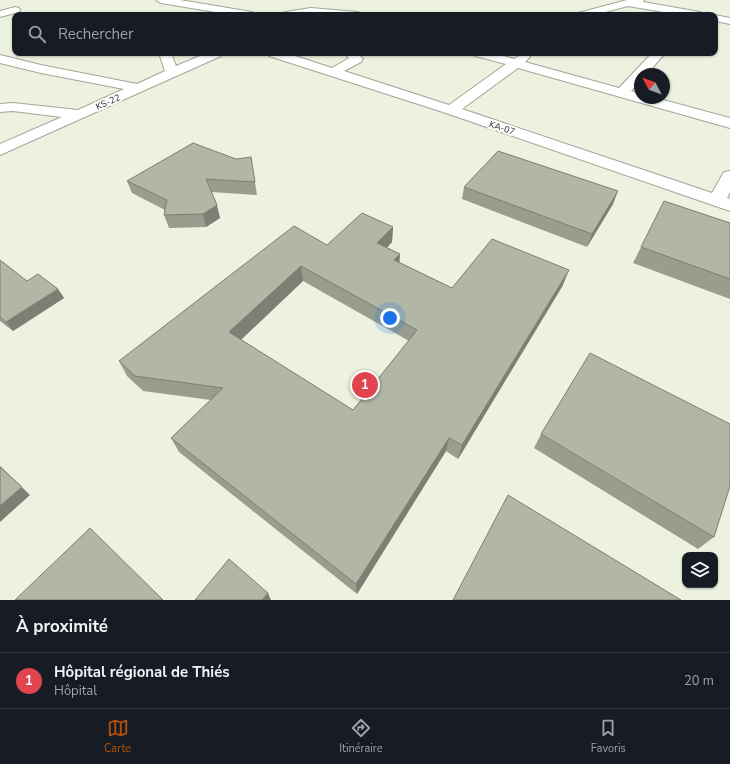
<!DOCTYPE html>
<html lang="fr">
<meta charset="utf-8">
<style>
:root{--surface:#171b24;--page:#242831;--text:#f1f3f6;--muted:#9ea1a6;--line:#363941;--accent:#b45309}
body{margin:0;font-family:"Nunito Sans",sans-serif;background:var(--page);color:var(--text)}
.controls{position:absolute;right:12px;bottom:12px;display:grid;overflow:hidden;border-radius:8px;box-shadow:0 1px 3px #0004}
.controls button{width:36px;height:36px;display:grid;place-items:center;padding:0;border:0;border-bottom:1px solid var(--line);background:var(--surface);color:var(--text);font:20px sans-serif}
.compass{position:absolute;left:634px;top:68px;width:36px;height:36px;border-radius:50%;background:var(--surface);box-shadow:0 1px 3px #0004;rotate:311deg}
.you{position:absolute;left:390px;top:318px;width:14px;height:14px;margin:-10px;border:3px solid #fff;border-radius:50%;background:#1a73e8;box-shadow:0 0 0 6px #1a73e833}
.badge{display:grid;place-items:center;width:26px;height:26px;border-radius:50%;background:var(--accent);color:#fff;font-size:13px;font-weight:700}
.pin{position:absolute;translate:-50% -50%;border:2px solid #fff;box-shadow:0 1px 4px #0006}
.list{margin:0;padding:0;list-style:none}
h2{display:flex;justify-content:space-between;align-items:center;height:52px;margin:0;padding:0 16px;font-size:17px}
h2 small{font-size:13px;font-weight:400;color:var(--muted)}
.list li{display:grid;grid-template-columns:26px 1fr auto;gap:12px;align-items:center;box-sizing:border-box;height:56px;padding:0 16px;border-top:1px solid var(--line)}
.list b{display:block;font-size:15px;white-space:nowrap}
.list p{margin:0;font-size:13px;white-space:nowrap;color:var(--muted)}
.list em{font-size:13px;font-style:normal;color:var(--muted)}
.icon{flex:none;width:22px;height:22px;fill:none;stroke:currentColor;stroke-width:2;stroke-linecap:round;stroke-linejoin:round}
.map{position:relative;flex:none;width:730px;height:600px;overflow:hidden}
.search{position:absolute;background:var(--surface);box-shadow:0 1px 3px #0004;left:12px;right:12px;top:12px;height:44px;display:flex;align-items:center;gap:10px;box-sizing:border-box;padding:0 14px;border-radius:8px;color:var(--muted);font-size:15px}
.sheet{height:108px;background:var(--surface)}
nav{display:flex;justify-content:space-around;align-items:center;box-sizing:border-box;height:56px;border-top:1px solid var(--line);background:var(--surface);font-size:11px;color:var(--muted)}
nav a{display:grid;justify-items:center;gap:2px}
nav .on{color:var(--accent)}
.map>svg:first-child{display:block}
.lines{fill:none;stroke-linecap:round;stroke-linejoin:round}
.minor-casing{stroke:#a1a695;stroke-width:2}
.minor{fill:#fff;fill-rule:evenodd}
.wall{fill:#989d8e;fill-rule:evenodd}
.shaded-wall{fill:#7c7f74}
.building{fill:#b1b6a5;stroke:#7c7f74;fill-rule:evenodd}
.labels{text-anchor:middle;stroke-width:4;stroke-linejoin:round;paint-order:stroke}
.far-street-label{font-size:9px;fill:#262821;stroke:#fff}
</style>
<div class="map">
<svg width="730" height="600" viewBox="0 0 730 600">
<rect width="100%" height="100%" fill="#edf2e0"/>
<g class="lines">
<defs>
<path id="minor" d="M156,0H180L252,12L257,15H233L161,3Z
M627,0H644L643,2L700,12L705,15H681L628,6L594,15H577L578,13Z
M15,7L19,8L20,10L19,12L0,17V11Z
M311,8L358,12L363,15H280L285,12Z
M714,15H715L730,18V24L715,21Z
M159,53H171L176,66L207,53H223L221,56L0,155V144L62,117L13,111L0,112V104L13,103L78,110L124,89L41,73L0,63V55L41,65L137,84L165,71Z
M267,53H286L332,68L349,58L344,53H357L363,59L361,62L344,71L449,105L506,64L475,56L473,53H493L514,59L524,53L528,54L530,57L525,62L619,88L652,53H665L647,74H640V81L631,91L640,94V98H656L730,118V128L518,68L462,109L712,193L724,172L730,171V192L727,198L730,199V211L446,113L269,56Z"/>
</defs>
<use href="#minor" class="minor-casing"/>
<use href="#minor" class="minor"/>
</g>
<path class="wall" d="M251,157L257,195L211,192L220,218L206,227L169,228L164,215L165,210L132,193L127,181Z
M464,187L613,204L587,247L462,199Z
M664,201L730,223V299L633,263Z
M393,227L392,242L387,248L400,254L399,262L452,288L563,285L458,459L446,451L357,594L179,452L171,438L211,400L143,391L127,376L119,361L327,245ZM303,281L409,341L353,410L241,340Z
M0,260L27,281L58,289L64,298L13,331L0,321Z
M541,434L714,537L698,549L534,448Z"/>
<path class="shaded-wall" d="M618,191L613,204L587,247L592,234Z
M217,205L220,218L206,227L203,214Z
M393,227L392,242L377,258V243Z
M400,254L399,269L394,260Z
M301,266L303,281L233,347L229,332Z
M569,270L563,285L458,459L462,445Z
M58,289L64,298L13,331L6,322Z
M449,438L446,451L357,594L356,584Z
M0,466L30,495L0,522Z
M268,593L271,600H262Z"/>
<path class="building" d="M193,143L236,159L251,157L255,182L206,179L217,205L203,214L164,215L167,200L127,181Z
M498,151L618,191L592,234L464,187Z
M664,201L730,223V279L641,247Z
M362,213L393,227L377,243L400,254L394,260L452,288L492,239L569,270L462,445L449,438L356,584L171,438L223,388L135,376L119,361L294,226L327,245ZM301,266L417,330L353,410L229,332Z
M0,260L27,281L38,274L58,289L6,322L0,317Z
M590,353L730,424V486L714,537L541,434Z
M0,467L22,487L0,506Z
M508,495L681,600H453Z
M90,528L163,600H15Z
M229,559L268,593L262,600H195Z"/>
<g class="labels">
<g class="far-street-label">
<text transform="translate(108 102) rotate(-24)" y="3">KS-22</text>
<text transform="translate(502 128) rotate(19)" y="3">KA-07</text>
</g>
</g>
</svg>
<div class="controls">
<button><svg class="icon" aria-label="layers" viewBox="0 0 24 24"><path d="M12 4l9 5-9 5-9-5zM3 14l9 5 9-5"/></svg></button>
</div>
<svg class="compass" viewBox="-18 -18 36 36"><path d="M0-13l5 13h-10z" fill="#e53935"/><path d="M0 13l5-13h-10z" fill="#9ea1a6"/></svg>
<div class="you"></div>
<div class="pin badge" style="left:365px;top:385px;background:#e0444e">1</div>
<div class="search"><svg class="icon" aria-label="search" viewBox="0 0 24 24"><circle cx="10" cy="10" r="6"/><path d="M15 15l6 6"/></svg>Rechercher</div>
</div>
<section class="sheet">
<h2>À proximité<small></small></h2>
<ul class="list">
<li><span class="badge" style="background:#e0444e">1</span><div><b>Hôpital régional de Thiés</b><p>Hôpital</p></div><em>20 m</em></li>
</ul>
</section>
<nav>
<a class="on"><svg class="icon" aria-label="map" viewBox="0 0 24 24"><path d="M3 6l6-2 6 2 6-2v14l-6 2-6-2-6 2zM9 4v14M15 6v14"/></svg>Carte</a>
<a><svg class="icon" aria-label="directions" viewBox="0 0 24 24"><path d="M12 3l9 9-9 9-9-9zM9 14v-3h6M13 9l2 2-2 2"/></svg>Itinéraire</a>
<a><svg class="icon" aria-label="saved" viewBox="0 0 24 24"><path d="M7 4h10v16l-5-4-5 4z"/></svg>Favoris</a>
</nav>
